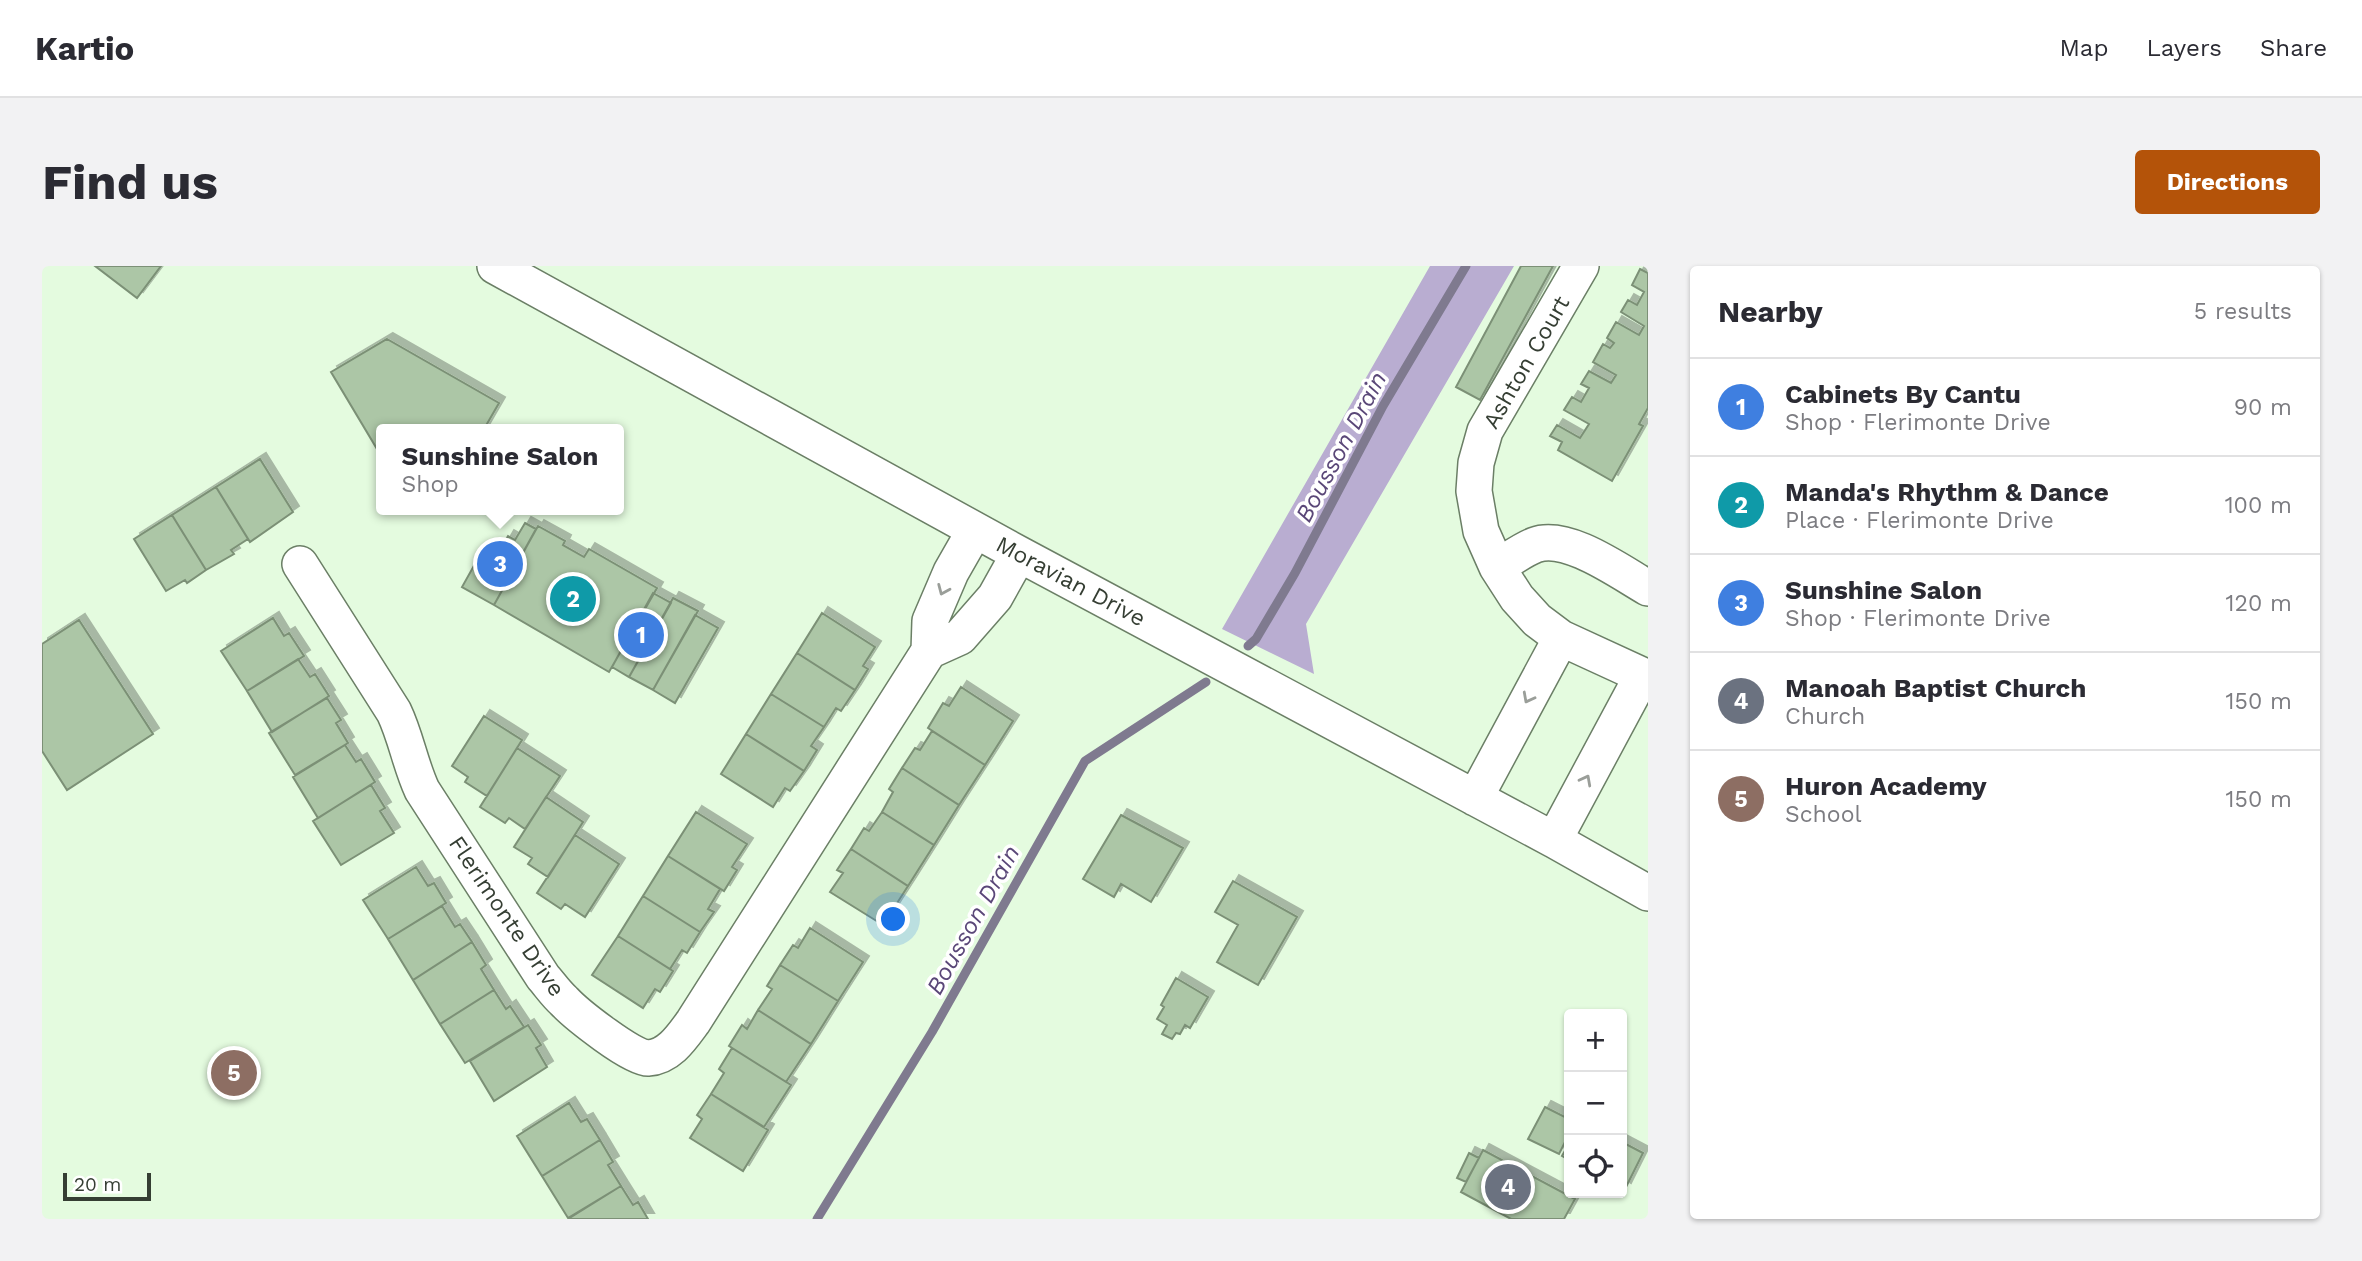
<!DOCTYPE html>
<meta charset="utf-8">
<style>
:root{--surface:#fff;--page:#f2f2f3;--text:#2b2b33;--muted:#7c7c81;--line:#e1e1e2;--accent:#b45309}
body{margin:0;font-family:"Work Sans",sans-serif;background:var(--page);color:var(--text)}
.controls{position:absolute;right:21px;bottom:21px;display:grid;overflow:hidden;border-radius:7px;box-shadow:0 2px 5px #0004}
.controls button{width:63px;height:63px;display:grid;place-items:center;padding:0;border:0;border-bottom:2px solid var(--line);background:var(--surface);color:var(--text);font:35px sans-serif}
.scale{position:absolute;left:21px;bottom:18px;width:88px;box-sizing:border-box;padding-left:7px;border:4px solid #353e33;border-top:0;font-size:19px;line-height:24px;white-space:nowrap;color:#353e33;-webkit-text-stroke:5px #fff;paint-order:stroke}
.you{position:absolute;left:852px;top:654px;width:24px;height:24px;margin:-18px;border:5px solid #fff;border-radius:50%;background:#1a73e8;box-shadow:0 0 0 10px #1a73e833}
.badge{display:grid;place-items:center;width:46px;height:46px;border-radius:50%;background:var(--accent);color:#fff;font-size:23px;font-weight:700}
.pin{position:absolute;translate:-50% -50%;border:4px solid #fff;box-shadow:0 2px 7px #0006}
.popup{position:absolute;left:334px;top:158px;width:248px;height:91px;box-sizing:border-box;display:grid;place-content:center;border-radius:7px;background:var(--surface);filter:drop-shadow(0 2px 5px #0005);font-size:23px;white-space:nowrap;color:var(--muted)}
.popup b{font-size:26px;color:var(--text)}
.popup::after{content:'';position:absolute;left:50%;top:100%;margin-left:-14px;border:14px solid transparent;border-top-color:var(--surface)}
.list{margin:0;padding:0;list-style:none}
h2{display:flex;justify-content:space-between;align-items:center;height:91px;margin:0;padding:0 28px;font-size:30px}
h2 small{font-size:23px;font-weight:400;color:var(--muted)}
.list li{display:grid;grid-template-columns:46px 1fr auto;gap:21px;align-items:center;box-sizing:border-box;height:98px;padding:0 28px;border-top:2px solid var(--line)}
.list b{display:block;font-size:26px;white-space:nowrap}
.list p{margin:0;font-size:23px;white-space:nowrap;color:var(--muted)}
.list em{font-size:23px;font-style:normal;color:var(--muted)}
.icon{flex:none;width:38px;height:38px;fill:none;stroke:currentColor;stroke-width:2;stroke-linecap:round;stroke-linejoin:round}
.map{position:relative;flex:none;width:1606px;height:953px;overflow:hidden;border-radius:7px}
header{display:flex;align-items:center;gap:42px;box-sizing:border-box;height:98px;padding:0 35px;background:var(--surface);border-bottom:2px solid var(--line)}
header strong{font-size:33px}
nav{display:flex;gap:38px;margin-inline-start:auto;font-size:24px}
.intro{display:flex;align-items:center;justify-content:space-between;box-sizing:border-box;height:168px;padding:0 42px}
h1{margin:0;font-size:49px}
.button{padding:18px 32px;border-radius:7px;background:var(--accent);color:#fff;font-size:24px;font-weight:700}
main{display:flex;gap:42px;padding:0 42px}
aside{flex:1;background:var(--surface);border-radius:7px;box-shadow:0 2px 5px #0004}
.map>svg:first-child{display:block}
.forest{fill:#b9add1}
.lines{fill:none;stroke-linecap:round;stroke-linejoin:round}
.stream{stroke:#7f7a8f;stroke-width:9}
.building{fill:#acc6a6;stroke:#7b9076;stroke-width:2;filter:url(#shadow)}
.minor-casing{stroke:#6b7f66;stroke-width:38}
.minor{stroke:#fff;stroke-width:35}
.oneway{stroke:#9a9e99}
.labels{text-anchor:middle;stroke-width:7;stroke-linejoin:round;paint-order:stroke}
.street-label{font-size:23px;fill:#353e33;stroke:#fff}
.water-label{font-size:24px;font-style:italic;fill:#5a4778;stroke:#fff}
</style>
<header>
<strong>Kartio</strong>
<nav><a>Map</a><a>Layers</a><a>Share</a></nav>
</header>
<div class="intro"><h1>Find us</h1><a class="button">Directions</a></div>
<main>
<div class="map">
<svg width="1606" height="953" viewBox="0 0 1606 953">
<defs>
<filter id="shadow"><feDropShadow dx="6" dy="-6" stdDeviation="0" flood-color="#0004"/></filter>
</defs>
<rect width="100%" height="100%" fill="#e4fbdf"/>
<path class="forest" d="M1388,0H1472L1264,358L1272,408L1180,363Z"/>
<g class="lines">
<path class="stream" d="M1206,380L1214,373L1253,307L1341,140L1424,0
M775,953L890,766L1043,495L1164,416"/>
</g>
<path class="building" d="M53,0H119L95,32Z
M1479,0H1511L1438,134L1414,121Z
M1598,3L1606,7V142L1597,158L1601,160L1570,215L1516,184L1520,176L1508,170L1515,159L1538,172L1547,158L1522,144L1530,131L1539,136L1547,122L1539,118L1547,105L1569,117L1574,109L1551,96L1561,78L1568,82L1572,77L1565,72L1574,56L1597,69L1602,60L1579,46L1586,34L1595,39L1602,26L1590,19Z
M345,73L457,137L442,163H339L338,188L289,106Z
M218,193L251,246L208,276L174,221Z
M174,221L206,273L189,284L192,288L164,304L130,249Z
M130,249L164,304L145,317L143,314L124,325L92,273Z
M483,257L494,263L452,339L420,321L434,296L441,300L450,282L457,286L466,270L473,274Z
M496,260L523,275L521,279L542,291L547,283L615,322L567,406L452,339Z
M611,327L629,337L587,411L570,401Z
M631,332L656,345L611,424L587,411Z
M780,347L833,381L821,400L826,403L813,424L755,387Z
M653,349L676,362L633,437L611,424Z
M231,352L242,370L247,367L262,390L205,425L179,385Z
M37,354L111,468L25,524L0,485V378Z
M755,387L813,424L799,445L794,442L782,461L729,428Z
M256,393L268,411L273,408L287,430L230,466L205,425Z
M919,421L971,455L943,499L886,462L901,437L907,440Z
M729,428L782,461L769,480L775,484L762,505L704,468Z
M285,432L299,454L294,457L306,477L253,509L227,467Z
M442,450L480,474L445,530L423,516L426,511L410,500Z
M890,465L943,499L917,539L860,502L873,482L878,484Z
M704,468L762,505L748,525L743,522L731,541L679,508Z
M303,479L314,496L319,493L333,516L276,552L251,511Z
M475,482L518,510L483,563L467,552L463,557L438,541Z
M860,502L917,539L892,579L840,546L851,526L847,523Z
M329,519L343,542L338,545L352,567L299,599L271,555Z
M504,531L541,556L506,611L486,598L490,592L472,581Z
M654,546L705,578L690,601L695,604L682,625L626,590Z
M840,546L892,579L866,620L809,583L822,562L827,565Z
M1079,549L1141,582L1109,636L1079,618L1072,631L1041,613Z
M533,569L577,598L543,651L523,638L519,643L495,627Z
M809,583L866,620L841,659L788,626L801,607L795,604Z
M626,590L678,623L666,643L672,646L658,666L601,630Z
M374,601L386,620L392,617L404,637L346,673L321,634Z
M1191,615L1255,651L1216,719L1175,696L1196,659L1173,646Z
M601,630L658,666L645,687L640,684L628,703L576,670Z
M400,640L413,661L418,658L430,676L371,714L346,673Z
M768,662L821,696L796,735L738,699L751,679L756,682Z
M576,670L631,705L618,726L613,723L601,742L550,709Z
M430,676L444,699L439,703L452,724L398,758L371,714Z
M738,699L796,735L769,778L716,744L730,723L725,720Z
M1134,712L1166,731L1148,762L1143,759L1138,768L1134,767L1130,773L1120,768L1125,759L1115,753L1122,741L1119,739Z
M452,724L464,743L468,740L482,761L423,797L398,758Z
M716,744L769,778L744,816L687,780L700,759L705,763Z
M486,759L499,779L494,782L505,801L452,835L428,795Z
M690,782L749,819L722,861L669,828L682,807L677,803Z
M669,828L726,864L701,905L648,872L660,853L655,849Z
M527,837L539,856L545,853L558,874L500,910L475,870Z
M1503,841L1527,853V894L1520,890L1527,878L1523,876L1517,888L1486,873Z
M558,874L571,896L566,899L579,920L526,952L500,910Z
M1580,876L1601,887L1583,923L1580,921Z
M1441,884L1533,933L1522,953H1469L1419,926Z
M1427,887L1437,892L1424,916L1415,912Z
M579,920L591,939L596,936L606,953H526Z"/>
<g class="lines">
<defs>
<path id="minor" d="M453,0L977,288L1512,574L1606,627
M1539,0L1443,165L1434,197L1432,225L1439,265L1455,301L1475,332L1495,354L1519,372L1606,412
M933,264L909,306L888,355L887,385L918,371L953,331L977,288
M258,298L352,446C364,471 368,498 380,524L501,711C508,719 514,728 522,735C534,748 591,793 606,792C627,791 640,771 651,756L887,385
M1455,301C1467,294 1480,284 1493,279C1525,267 1578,306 1606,322
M1433,532L1519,372
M1512,574L1600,410"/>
</defs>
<use href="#minor" class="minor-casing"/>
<use href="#minor" class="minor"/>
</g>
<defs><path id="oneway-chevron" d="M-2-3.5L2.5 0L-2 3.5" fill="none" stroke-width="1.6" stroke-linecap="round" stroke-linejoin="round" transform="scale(1.75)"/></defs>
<g class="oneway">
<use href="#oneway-chevron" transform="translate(901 324) rotate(113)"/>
<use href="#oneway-chevron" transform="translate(1486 432) rotate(118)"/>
<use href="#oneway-chevron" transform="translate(1544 514) rotate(-62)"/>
</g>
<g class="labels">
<g class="street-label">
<text transform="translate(1484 96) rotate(-60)" y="8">Ashton Court</text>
<text transform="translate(1029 315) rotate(28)" y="8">Moravian Drive</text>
<text transform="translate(465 650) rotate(56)" y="8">Flerimonte Drive</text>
</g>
<g class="water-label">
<text transform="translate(1299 181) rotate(-62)" y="8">Bousson Drain</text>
<text transform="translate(931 654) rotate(-61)" y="8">Bousson Drain</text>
</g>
</g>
</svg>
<div class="controls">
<button>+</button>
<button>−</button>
<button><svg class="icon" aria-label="locate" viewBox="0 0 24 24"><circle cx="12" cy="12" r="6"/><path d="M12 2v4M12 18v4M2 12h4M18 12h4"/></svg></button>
</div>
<div class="scale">20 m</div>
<div class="you"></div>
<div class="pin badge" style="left:599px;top:369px;background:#3f7fe0">1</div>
<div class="pin badge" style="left:531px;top:333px;background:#0f9aa8">2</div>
<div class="pin badge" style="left:458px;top:298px;background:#3f7fe0">3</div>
<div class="popup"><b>Sunshine Salon</b>Shop</div>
<div class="pin badge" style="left:1466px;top:921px;background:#6b7280">4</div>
<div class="pin badge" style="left:192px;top:807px;background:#8d6e63">5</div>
</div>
<aside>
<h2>Nearby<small>5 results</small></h2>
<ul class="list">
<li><span class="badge" style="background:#3f7fe0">1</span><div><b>Cabinets By Cantu</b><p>Shop · Flerimonte Drive</p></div><em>90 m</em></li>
<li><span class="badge" style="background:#0f9aa8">2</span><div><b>Manda's Rhythm &amp; Dance</b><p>Place · Flerimonte Drive</p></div><em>100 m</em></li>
<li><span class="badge" style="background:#3f7fe0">3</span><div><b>Sunshine Salon</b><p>Shop · Flerimonte Drive</p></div><em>120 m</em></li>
<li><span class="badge" style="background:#6b7280">4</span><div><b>Manoah Baptist Church</b><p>Church</p></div><em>150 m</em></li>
<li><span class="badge" style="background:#8d6e63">5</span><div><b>Huron Academy</b><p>School</p></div><em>150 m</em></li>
</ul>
</aside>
</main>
